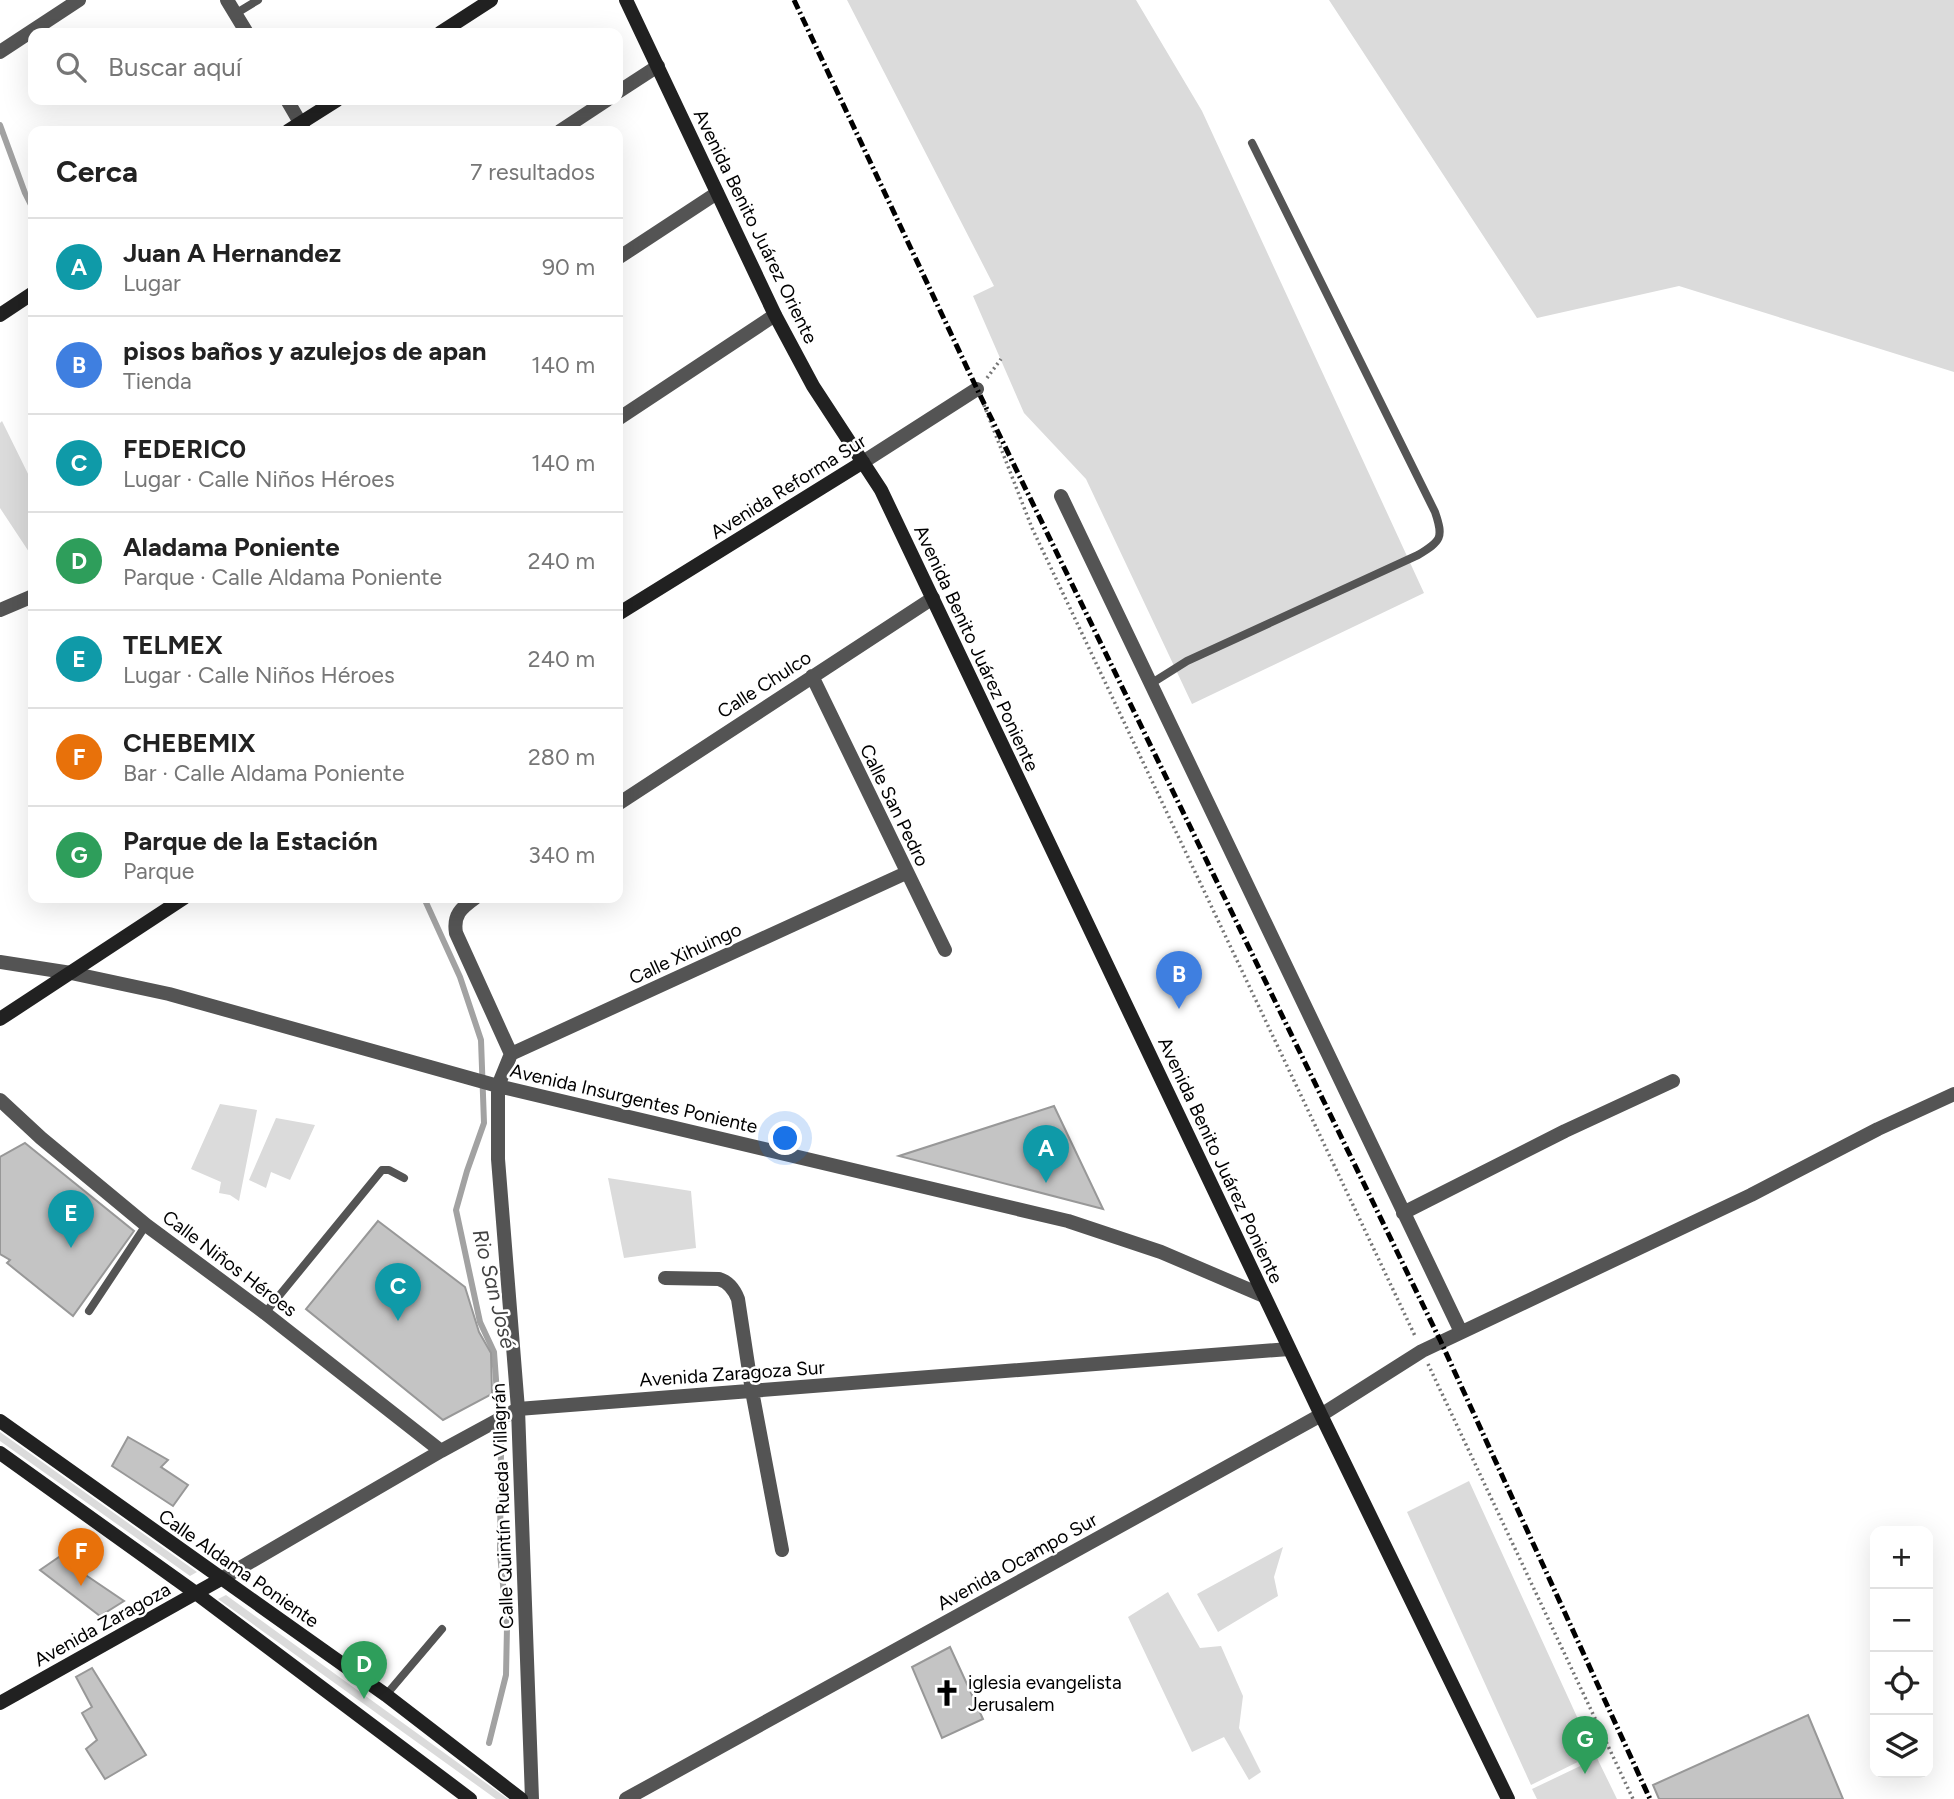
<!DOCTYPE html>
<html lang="es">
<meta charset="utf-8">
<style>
:root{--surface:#fff;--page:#f2f2f2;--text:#222;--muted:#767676;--line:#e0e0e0;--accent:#000}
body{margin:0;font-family:Figtree,sans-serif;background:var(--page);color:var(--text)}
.controls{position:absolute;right:21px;bottom:21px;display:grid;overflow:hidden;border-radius:14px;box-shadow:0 7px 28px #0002}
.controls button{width:63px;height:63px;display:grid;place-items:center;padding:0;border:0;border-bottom:2px solid var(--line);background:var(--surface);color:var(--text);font:35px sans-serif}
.you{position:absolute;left:786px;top:1139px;width:24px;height:24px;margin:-18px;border:5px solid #fff;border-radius:50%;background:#1a73e8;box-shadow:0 0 0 10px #1a73e833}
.badge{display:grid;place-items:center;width:46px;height:46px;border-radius:50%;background:var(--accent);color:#fff;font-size:23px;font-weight:700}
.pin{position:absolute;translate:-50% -58px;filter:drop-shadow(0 2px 4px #0008)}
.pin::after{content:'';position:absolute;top:37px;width:24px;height:21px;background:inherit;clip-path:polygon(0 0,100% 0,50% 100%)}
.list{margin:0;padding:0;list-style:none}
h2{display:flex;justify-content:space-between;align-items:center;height:91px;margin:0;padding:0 28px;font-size:30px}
h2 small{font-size:23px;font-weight:400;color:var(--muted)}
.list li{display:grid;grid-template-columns:46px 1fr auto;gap:21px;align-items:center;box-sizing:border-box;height:98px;padding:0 28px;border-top:2px solid var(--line)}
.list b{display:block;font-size:26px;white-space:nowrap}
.list p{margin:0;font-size:23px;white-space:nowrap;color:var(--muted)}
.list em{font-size:23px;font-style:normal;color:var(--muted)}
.icon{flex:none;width:38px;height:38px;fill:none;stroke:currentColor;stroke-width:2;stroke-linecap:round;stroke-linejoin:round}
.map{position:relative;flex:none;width:1954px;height:1799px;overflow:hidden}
.search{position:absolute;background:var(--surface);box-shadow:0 7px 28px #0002;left:28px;top:28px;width:595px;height:77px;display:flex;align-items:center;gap:18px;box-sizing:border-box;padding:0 24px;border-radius:14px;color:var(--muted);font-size:26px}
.panel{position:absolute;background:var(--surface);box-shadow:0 7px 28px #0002;left:28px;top:126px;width:595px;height:777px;border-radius:14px}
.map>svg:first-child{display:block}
.green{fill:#dbdbdb}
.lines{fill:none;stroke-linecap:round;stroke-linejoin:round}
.stream{stroke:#a2a2a2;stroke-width:6}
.building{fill:#c4c4c4;stroke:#989898;stroke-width:2}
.path{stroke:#767676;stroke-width:3.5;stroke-dasharray:2 3.5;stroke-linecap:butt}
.lane{stroke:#545454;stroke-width:8}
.street{stroke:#545454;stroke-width:14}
.secondary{stroke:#212121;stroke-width:14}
.rail{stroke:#000;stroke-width:5;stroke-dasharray:10 3.5 2 3.5;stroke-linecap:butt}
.labels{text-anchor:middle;stroke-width:5;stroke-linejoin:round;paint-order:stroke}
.street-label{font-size:19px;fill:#000;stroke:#fff}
.poi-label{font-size:19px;fill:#000;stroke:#fff;text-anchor:start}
.water-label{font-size:21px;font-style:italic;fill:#434343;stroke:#fff}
</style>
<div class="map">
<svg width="1954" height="1799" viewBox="0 0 1954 1799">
<rect width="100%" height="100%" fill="#fff"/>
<path class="green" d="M847,0H1136L1202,111L1424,593L1192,704L1086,479L1024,413L973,296L994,286Z
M1329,0H1954V372L1679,286L1537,318Z
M2,421L33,484V558L0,508V423Z
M220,1104L257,1110L239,1201L230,1195L219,1193L221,1182L191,1169Z
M276,1118L315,1125L290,1180L271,1172L266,1188L249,1180Z
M608,1178L691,1191L696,1248L624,1258Z
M0,1432L197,1572L190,1576L0,1441Z
M1469,1481L1594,1754L1531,1785L1407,1512Z
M1283,1547L1274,1577L1278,1596L1218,1632L1197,1594Z
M1168,1592L1200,1648L1221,1646L1243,1696L1239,1728L1261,1772L1249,1780L1224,1737L1192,1752L1128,1617Z
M226,1595L508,1799H496L218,1599Z
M1597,1758L1617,1799H1537L1532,1789Z"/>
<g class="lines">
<path class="stream" d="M0,125L25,193L33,209
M424,898L460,977L481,1040L484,1123L467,1171L456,1210L480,1322L494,1352L501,1449L500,1553L507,1627L506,1675L489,1743"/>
</g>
<path class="building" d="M1054,1106L1103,1209L899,1156Z
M25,1143L134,1231L73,1316L7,1263L10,1260L0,1254V1157Z
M378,1221L465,1287L479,1332L491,1353L492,1394L443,1420L306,1309Z
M128,1437L168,1460L161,1467L188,1485L173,1506L112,1466Z
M59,1557L124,1601L100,1616L40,1570Z
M950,1647L983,1719L942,1738L912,1667Z
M92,1668L146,1755L105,1779L86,1749L97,1740L82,1713L92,1707L76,1677Z
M1808,1715L1843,1799H1659L1653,1785Z"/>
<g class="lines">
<path class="path" d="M987,378L1001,359
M984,405L1032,528L1416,1338
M1428,1364L1633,1799"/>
<path class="lane" d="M235,14L258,0
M1152,683L1187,661L1418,555C1441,541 1444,538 1435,512L1252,143
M89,1311L146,1225
M265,1313L382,1170H389L404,1178
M386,1695L442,1629"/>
<path class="street" d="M227,0L247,33
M0,52L79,0
M618,92L658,66
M287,100L305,131
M560,131L607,100
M618,258L717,193
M618,419L775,315
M863,462L977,389
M1061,496L1461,1332
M0,610L33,596
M812,676L945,950
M618,804L933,598
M475,898C461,908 453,915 456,933L511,1054
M0,962L71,973L169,994L498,1086L1068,1221L1161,1252L1264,1296
M0,1100L41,1138L146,1225L265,1313L441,1451
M1403,1213L1565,1131L1673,1081
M665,1278L719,1279C729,1282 734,1289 738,1299L752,1391L782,1550
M221,1579L441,1451L518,1409L1289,1349
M532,1799L518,1409L498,1159V1086L511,1054L906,873
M626,1799L1321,1415L1422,1351L1751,1195L1878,1129L1954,1094"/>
<path class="secondary" d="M626,0L775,315L813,386L881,490L1321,1415L1508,1799
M440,33L491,0
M288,131L337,100
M0,315L33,293
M618,614L863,462
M0,1019L184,898
M0,1421L386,1695L521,1799
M0,1453L197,1594L470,1799
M0,1703L221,1579"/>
<path class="rail" d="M794,0L977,389L1441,1342L1650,1799"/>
</g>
<defs>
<symbol id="church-bare" viewBox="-9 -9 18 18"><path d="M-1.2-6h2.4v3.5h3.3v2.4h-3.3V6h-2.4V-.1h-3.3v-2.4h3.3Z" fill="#000" stroke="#fff" stroke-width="2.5" paint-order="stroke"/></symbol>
</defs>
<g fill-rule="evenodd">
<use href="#church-bare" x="928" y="1674" width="38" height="38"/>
</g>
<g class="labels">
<g class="street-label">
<text transform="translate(756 226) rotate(64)" y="7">Avenida Benito Juárez Oriente</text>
<text transform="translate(788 486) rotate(-32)" y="7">Avenida Reforma Sur</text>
<text transform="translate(977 648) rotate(65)" y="7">Avenida Benito Juárez Poniente</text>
<text transform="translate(764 684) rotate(-33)" y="7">Calle Chulco</text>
<text transform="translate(895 805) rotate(64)" y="7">Calle San Pedro</text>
<text transform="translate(685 953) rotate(-25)" y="7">Calle Xihuingo</text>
<text transform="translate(634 1098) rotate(13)" y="7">Avenida Insurgentes Poniente</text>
<text transform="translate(1221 1160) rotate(65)" y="7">Avenida Benito Juárez Poniente</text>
<text transform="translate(230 1263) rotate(37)" y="7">Calle Niños Héroes</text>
<text transform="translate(732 1373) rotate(-4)" y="7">Avenida Zaragoza Sur</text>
<text transform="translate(502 1506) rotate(-92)" y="7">Calle Quintín Rueda Villagrán</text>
<text transform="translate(1017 1561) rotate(-29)" y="7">Avenida Ocampo Sur</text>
<text transform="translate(239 1568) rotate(35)" y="7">Calle Aldama Poniente</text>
<text transform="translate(102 1624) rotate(-29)" y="7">Avenida Zaragoza</text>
</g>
<g class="poi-label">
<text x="968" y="1689">iglesia evangelista<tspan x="968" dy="22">Jerusalem</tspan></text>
</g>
<g class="water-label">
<text transform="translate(494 1289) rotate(76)" y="7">Rio San José</text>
</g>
</g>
</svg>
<div class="controls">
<button>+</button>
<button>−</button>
<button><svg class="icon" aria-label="locate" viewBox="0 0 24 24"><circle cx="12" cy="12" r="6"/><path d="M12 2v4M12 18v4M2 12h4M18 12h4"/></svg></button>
<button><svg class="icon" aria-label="layers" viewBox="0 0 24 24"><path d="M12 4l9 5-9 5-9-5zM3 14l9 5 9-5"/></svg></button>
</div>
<div class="you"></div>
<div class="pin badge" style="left:1046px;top:1183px;background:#0f9aa8">A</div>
<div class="pin badge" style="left:1179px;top:1009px;background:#3f7fe0">B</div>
<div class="pin badge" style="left:398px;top:1321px;background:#0f9aa8">C</div>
<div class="pin badge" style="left:364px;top:1699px;background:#2e9e5b">D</div>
<div class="pin badge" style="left:71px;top:1248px;background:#0f9aa8">E</div>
<div class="pin badge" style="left:81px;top:1586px;background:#e8710a">F</div>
<div class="pin badge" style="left:1585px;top:1774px;background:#2e9e5b">G</div>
<div class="search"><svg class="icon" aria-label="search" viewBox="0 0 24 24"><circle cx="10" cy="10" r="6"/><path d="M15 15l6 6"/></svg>Buscar aquí</div>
<section class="panel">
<h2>Cerca<small>7 resultados</small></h2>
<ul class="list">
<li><span class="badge" style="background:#0f9aa8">A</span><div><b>Juan A Hernandez</b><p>Lugar</p></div><em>90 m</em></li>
<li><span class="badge" style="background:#3f7fe0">B</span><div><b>pisos baños y azulejos de apan</b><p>Tienda</p></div><em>140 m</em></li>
<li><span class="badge" style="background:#0f9aa8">C</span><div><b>FEDERIC0</b><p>Lugar · Calle Niños Héroes</p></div><em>140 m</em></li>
<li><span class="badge" style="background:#2e9e5b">D</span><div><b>Aladama Poniente</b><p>Parque · Calle Aldama Poniente</p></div><em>240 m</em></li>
<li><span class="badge" style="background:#0f9aa8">E</span><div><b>TELMEX</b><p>Lugar · Calle Niños Héroes</p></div><em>240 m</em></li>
<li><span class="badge" style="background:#e8710a">F</span><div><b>CHEBEMIX</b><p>Bar · Calle Aldama Poniente</p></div><em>280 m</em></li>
<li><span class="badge" style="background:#2e9e5b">G</span><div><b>Parque de la Estación</b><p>Parque</p></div><em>340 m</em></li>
</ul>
</section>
</div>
